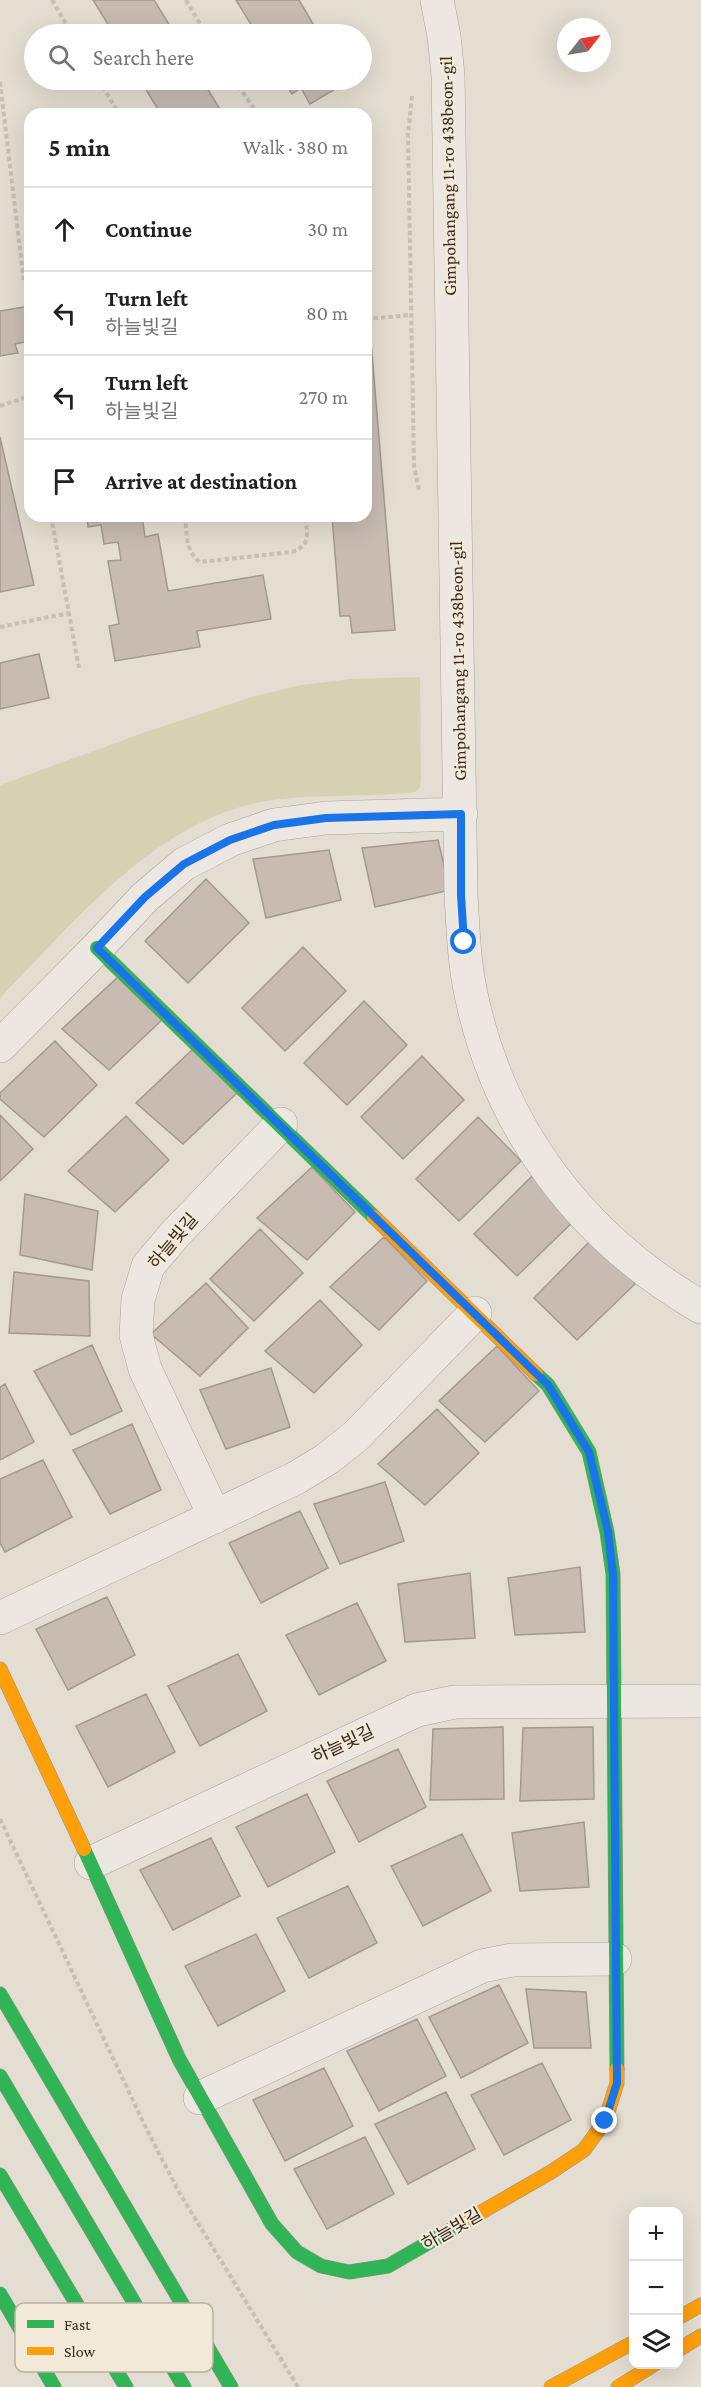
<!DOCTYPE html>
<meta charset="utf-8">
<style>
:root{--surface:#fff;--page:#f2f2f2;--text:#202124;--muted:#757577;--line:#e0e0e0}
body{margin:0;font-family:"Crimson Pro","Noto Sans KR",serif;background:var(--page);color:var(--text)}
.controls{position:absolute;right:18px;bottom:18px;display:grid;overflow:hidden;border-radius:12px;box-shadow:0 6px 24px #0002}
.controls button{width:54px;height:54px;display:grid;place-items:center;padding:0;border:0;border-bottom:2px solid var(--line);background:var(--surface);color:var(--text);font:30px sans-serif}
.compass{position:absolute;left:557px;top:18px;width:54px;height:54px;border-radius:50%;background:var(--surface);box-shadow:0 6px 24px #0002;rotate:59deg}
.stop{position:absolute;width:18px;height:18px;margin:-14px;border:4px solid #1a73e8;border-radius:50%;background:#fff}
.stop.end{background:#1a73e8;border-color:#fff;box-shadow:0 2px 6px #0008}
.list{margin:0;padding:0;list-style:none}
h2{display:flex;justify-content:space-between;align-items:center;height:78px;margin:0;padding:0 24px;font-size:26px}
h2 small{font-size:20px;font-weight:400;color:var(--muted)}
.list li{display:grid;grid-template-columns:39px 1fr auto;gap:18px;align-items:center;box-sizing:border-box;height:84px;padding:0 24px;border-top:2px solid var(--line)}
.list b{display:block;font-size:22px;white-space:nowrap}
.list p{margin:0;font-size:20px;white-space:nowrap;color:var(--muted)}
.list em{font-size:20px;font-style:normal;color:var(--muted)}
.icon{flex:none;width:33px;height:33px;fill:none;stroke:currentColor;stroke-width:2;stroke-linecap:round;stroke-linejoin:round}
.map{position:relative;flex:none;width:701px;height:2387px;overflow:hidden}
.search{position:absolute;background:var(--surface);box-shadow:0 6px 24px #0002;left:24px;top:24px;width:348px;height:66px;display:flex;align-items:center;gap:15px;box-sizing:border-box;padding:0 21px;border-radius:33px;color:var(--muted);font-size:22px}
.panel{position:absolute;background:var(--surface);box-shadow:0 6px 24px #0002;left:24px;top:108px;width:348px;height:414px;border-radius:18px}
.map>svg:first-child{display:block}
.green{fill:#d5d2b4}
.building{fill:#c7bbb2;stroke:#a49890;stroke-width:1.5}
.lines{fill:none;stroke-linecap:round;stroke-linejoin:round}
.street-casing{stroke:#a9a299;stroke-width:34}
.fast-casing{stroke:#999289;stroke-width:15}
.slow-casing{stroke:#999289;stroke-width:15}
.path{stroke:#c5bfb8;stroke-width:4;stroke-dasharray:4.5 3;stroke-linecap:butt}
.street{stroke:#ece8e1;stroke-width:33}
.fast{stroke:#30b455;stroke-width:14}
.slow{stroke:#ff9f0a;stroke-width:14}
.route{stroke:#1a73e8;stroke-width:8}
.labels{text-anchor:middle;stroke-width:4.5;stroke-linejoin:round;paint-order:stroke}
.street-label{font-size:18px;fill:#382a21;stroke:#f3e9d8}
.key{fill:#f3e9d8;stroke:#bbb0a1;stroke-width:1.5}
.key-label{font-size:16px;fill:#382a21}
</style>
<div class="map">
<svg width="701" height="2387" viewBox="0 0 701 2387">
<rect width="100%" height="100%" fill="#e4ddd1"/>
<path class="green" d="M420,677L421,778L420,787L415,792C364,798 311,793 261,802C153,823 73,924 0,998V785L143,733L255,696L302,685L351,679Z"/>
<path class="building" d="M93,0H154L175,34H124L119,26L112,31Z
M236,0H299L319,34H257Z
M140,80H202L223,114H161Z
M283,80H346L347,82L310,104L301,88L292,94Z
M30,306V341L15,344L18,353L0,356V311Z
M366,330H370L395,630L352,633L350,616H340L332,516H366Z
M0,437L34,585L0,592Z
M87,516H142L145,537L158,534L168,591L263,575L271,619L197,631L200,647L115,661L109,626L119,624L108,561L121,560L118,542L104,544L101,525L88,527Z
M39,654L49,698L0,709V663Z
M438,840L450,890L375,907L362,848Z
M329,850L341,900L266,918L253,859Z
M206,879L249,923L188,983L145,941Z
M303,947L346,991L285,1051L242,1008Z
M121,974L163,1019L109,1070L62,1029Z
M364,1001L407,1045L347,1105L304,1063Z
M55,1041L97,1085L44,1137L0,1099V1093Z
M194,1048L237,1093L183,1144L136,1103Z
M422,1056L464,1100L403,1159L361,1117Z
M0,1115L33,1149L0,1181Z
M126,1116L169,1160L115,1212L68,1171Z
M478,1117L521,1161L459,1221L416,1179Z
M312,1167L355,1212L307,1260L257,1218Z
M535,1173L578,1217L517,1276L474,1234Z
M25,1194L98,1211L92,1270L20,1255Z
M260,1229L303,1273L254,1321L210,1279Z
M595,1236L638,1281L577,1340L534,1298Z
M384,1237L427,1281L379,1330L330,1287Z
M14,1272L89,1281L90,1336L9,1333Z
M206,1283L248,1328L200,1376L151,1334Z
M320,1300L362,1345L314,1393L265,1351Z
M92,1345L122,1411L71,1435L34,1371Z
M497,1346L539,1391L485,1442L439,1401Z
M271,1368L290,1427L226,1449L200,1390Z
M5,1384L34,1442L0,1460V1387Z
M437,1409L479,1453L425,1505L378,1464Z
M132,1424L161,1490L110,1514L73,1450Z
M43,1460L72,1517L5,1552L0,1543V1479Z
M385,1482L404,1541L340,1564L314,1504Z
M300,1511L328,1568L261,1603L229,1543Z
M580,1567L585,1632L515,1635L508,1578Z
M470,1573L475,1638L405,1642L398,1584Z
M107,1597L135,1655L68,1690L36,1629Z
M357,1603L386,1661L319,1695L286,1635Z
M238,1654L267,1711L200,1746L168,1686Z
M146,1694L175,1752L108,1787L76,1726Z
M503,1727L504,1799L430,1800L433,1729Z
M593,1727L594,1799L520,1801L523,1728Z
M398,1749L426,1807L359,1842L327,1781Z
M307,1794L335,1852L268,1887L236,1827Z
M584,1822L589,1887L520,1891L512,1833Z
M462,1834L491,1891L423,1926L391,1866Z
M211,1838L240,1896L173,1930L140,1870Z
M348,1886L377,1943L309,1978L277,1918Z
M256,1934L285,1991L218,2026L185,1966Z
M499,1985L528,2043L461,2078L429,2017Z
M526,1989L586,1992L591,2048H534Z
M417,2019L446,2076L379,2111L347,2051Z
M542,2063L571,2120L504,2155L471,2095Z
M324,2068L353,2126L285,2161L253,2100Z
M446,2092L475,2149L408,2184L375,2124Z
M365,2137L394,2194L327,2229L294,2169Z"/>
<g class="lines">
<defs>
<path id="street" d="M437,0L444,36L448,75L461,895C463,928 464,962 471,994C499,1130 582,1238 701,1307
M0,1046L97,948L145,897L184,864L230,840L274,825L326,818L461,814
M215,1517L145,1369L136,1335L138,1300L148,1266L176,1233L281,1124
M0,1618L296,1478L327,1459L357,1435L475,1313
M91,1863L417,1710L455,1702L701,1701
M200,2098L482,1966L512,1960L615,1959"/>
<path id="fast" d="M97,948L374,1217
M536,1374L548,1385L589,1452L607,1532L613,1574L617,2069
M84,1849L179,2059L272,2224L297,2252L321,2266L349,2272L388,2266L471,2218
M0,1994L231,2387
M0,2076L184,2387
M0,2175L126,2387
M0,2294L54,2387"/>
<path id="slow" d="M374,1217L536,1374
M0,1669L84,1849
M471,2218L551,2172L584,2150L605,2121L617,2083V2069
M678,2318L701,2305
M678,2350L701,2336
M551,2387L634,2342
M618,2387L655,2364"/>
</defs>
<use href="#street" class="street-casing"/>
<use href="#fast" class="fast-casing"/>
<use href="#slow" class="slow-casing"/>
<path class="path" d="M52,0L72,34
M186,0L206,34
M99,80L119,114
M234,80L258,114
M0,82L24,283
M412,96L408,134L414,466L419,490
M366,319L411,315
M0,406L30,396
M51,516L79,668
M185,516C187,532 185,552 200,562L292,552C312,545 307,533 305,516
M0,627L69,613
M0,1819L146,2128L179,2192L298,2387"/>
<use href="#street" class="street"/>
<use href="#fast" class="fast"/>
<use href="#slow" class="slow"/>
</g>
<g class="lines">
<path class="route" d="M464,942L461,895V814L326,818L274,825L230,840L184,864L145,897L97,948L548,1385L589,1452L608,1532L613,1574L617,2083L605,2121"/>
</g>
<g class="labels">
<g class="street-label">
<text transform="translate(448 176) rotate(-91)" y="6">Gimpohangang 11-ro 438beon-gil</text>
<text transform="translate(458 661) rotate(-91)" y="6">Gimpohangang 11-ro 438beon-gil</text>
<text transform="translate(173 1241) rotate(-50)" y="6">하늘빛길</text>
<text transform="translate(343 1744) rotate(-25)" y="6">하늘빛길</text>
<text transform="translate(452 2229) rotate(-30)" y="6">하늘빛길</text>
</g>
</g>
<rect x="15" y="2303" width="198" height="69" rx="9" class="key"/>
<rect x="27" y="2320" width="27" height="8" fill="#30b455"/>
<rect x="27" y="2347" width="27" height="8" fill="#ff9f0a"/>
<g class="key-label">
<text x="64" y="2330">Fast</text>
<text x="64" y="2357">Slow</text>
</g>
</svg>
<div class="controls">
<button>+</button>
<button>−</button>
<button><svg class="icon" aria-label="layers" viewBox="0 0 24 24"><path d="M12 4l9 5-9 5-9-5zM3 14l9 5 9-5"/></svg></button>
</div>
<svg class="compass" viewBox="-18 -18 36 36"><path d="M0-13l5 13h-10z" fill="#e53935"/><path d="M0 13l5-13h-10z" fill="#757577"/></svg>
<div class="stop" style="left:464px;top:942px"></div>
<div class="stop end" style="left:605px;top:2121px"></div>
<div class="search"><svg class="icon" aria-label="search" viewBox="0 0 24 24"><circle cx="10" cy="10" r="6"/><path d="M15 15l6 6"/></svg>Search here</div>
<section class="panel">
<h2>5 min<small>Walk · 380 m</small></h2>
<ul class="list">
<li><svg class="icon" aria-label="ahead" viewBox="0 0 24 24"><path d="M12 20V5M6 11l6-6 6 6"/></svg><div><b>Continue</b></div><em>30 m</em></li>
<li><svg class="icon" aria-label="left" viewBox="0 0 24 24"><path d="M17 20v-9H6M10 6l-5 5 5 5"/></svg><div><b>Turn left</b><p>하늘빛길</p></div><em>80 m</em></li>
<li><svg class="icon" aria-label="left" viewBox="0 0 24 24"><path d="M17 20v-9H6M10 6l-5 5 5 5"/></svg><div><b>Turn left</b><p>하늘빛길</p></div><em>270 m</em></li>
<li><svg class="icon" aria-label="arrive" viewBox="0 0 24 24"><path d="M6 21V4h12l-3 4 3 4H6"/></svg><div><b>Arrive at destination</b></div></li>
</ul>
</section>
</div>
